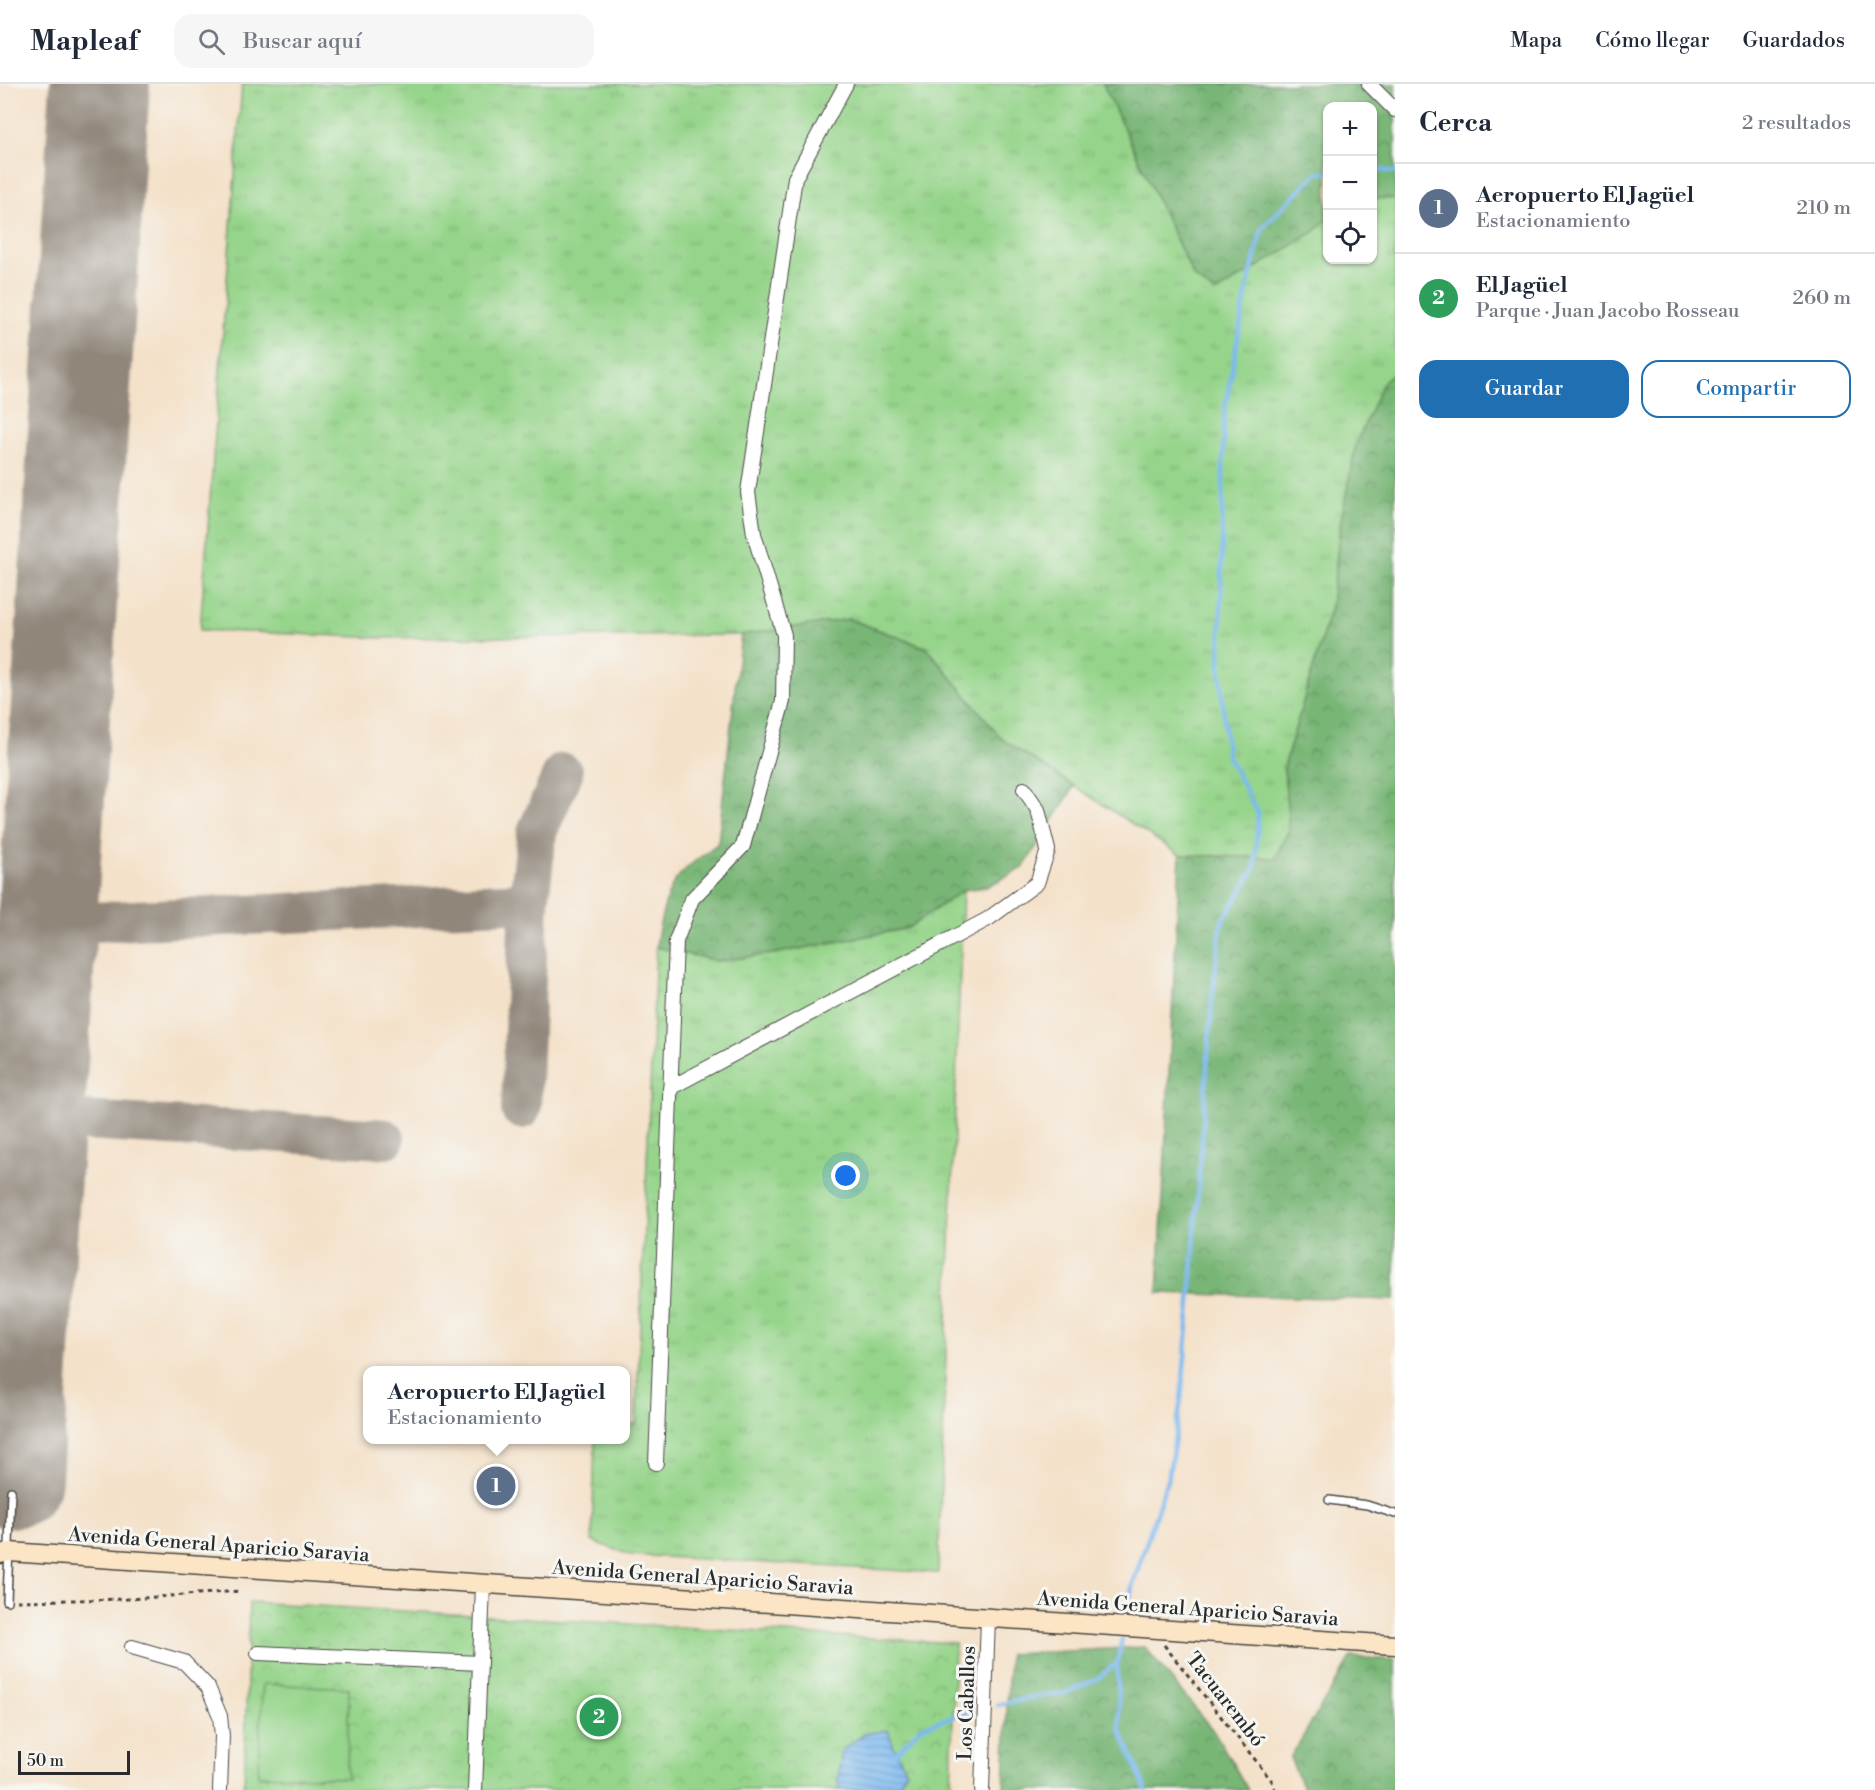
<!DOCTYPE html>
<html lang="es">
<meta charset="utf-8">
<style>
:root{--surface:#fff;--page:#f6f6f7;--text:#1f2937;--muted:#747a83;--line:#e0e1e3;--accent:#1f6fb2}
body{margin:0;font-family:"Libre Bodoni",serif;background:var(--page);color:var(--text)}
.controls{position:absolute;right:18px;top:18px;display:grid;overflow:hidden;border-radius:12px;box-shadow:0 2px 4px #0004}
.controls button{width:54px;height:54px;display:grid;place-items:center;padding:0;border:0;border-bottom:2px solid var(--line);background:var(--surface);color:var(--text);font:30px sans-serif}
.scale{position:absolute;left:18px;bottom:15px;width:112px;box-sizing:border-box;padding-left:6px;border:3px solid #2b2b2b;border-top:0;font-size:16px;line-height:21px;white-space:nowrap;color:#2b2b2b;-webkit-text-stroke:4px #f6f6f2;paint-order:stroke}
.you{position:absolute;left:846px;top:1092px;width:21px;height:21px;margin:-15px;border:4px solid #fff;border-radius:50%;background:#1a73e8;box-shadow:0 0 0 9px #1a73e833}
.badge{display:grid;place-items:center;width:39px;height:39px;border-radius:50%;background:var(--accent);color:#fff;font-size:20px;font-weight:700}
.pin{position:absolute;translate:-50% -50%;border:3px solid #fff;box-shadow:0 2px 6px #0006}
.popup{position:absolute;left:363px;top:1282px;width:267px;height:78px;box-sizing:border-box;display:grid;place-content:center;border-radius:12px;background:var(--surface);filter:drop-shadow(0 2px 4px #0005);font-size:20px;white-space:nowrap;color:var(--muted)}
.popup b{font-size:22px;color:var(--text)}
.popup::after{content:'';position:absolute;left:50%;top:100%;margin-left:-12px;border:12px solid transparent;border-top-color:var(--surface)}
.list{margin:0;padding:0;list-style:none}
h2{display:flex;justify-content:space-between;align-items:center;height:78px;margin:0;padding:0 24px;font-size:26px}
h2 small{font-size:20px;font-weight:400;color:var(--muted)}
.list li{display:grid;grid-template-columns:39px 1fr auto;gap:18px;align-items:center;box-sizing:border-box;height:90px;padding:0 24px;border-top:2px solid var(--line)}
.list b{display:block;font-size:22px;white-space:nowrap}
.list p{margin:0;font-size:20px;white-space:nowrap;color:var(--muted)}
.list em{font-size:20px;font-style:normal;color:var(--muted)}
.actions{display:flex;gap:12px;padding:18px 24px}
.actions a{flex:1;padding:14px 0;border:2px solid var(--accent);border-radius:18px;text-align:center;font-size:21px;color:var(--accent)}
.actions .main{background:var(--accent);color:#fff}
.icon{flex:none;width:33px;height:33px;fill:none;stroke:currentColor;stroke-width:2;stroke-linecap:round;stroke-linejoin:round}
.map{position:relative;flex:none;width:1395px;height:1706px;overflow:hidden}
header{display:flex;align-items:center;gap:36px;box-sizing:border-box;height:84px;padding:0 30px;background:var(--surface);border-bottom:2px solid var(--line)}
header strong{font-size:28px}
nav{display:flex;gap:33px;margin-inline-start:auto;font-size:21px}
.search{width:420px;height:54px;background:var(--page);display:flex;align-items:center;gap:15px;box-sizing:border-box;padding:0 21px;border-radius:18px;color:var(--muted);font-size:22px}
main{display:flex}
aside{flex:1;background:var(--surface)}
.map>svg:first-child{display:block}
.grass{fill:url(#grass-tufts);stroke:#60805a;stroke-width:1.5}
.forest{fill:url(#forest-crowns);stroke:#527050;stroke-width:1.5}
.park{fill:url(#park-crowns);stroke:#60805a;stroke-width:1.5}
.pitch{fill:#95d48a;stroke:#60805a;stroke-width:1.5}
.water{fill:url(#water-rules);stroke:#54728d;stroke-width:1.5}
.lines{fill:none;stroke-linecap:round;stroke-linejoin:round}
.stream{stroke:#7db9ef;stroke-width:4.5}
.taxiway{stroke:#90867a;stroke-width:40}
.runway{stroke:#90867a;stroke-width:100}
.lane-casing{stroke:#494643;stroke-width:10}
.street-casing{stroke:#494643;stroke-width:16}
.secondary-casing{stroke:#494643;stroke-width:21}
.path{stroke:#494643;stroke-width:3;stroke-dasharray:4.5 4.5;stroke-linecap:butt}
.lane{stroke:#fff;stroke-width:7}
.street{stroke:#fff;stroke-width:14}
.secondary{stroke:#fce5c4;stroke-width:18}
.labels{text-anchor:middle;stroke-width:6;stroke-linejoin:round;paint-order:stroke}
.street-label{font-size:20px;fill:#2b2b2b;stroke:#f6f6f2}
</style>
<header>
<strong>Mapleaf</strong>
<div class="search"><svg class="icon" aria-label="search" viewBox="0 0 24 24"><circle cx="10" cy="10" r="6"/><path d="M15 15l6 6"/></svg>Buscar aquí</div>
<nav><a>Mapa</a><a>Cómo llegar</a><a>Guardados</a></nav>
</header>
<main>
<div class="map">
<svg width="1395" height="1706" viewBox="0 0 1395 1706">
<defs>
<pattern id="grass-tufts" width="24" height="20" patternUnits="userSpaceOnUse" patternTransform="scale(1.5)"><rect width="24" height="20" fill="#95d48a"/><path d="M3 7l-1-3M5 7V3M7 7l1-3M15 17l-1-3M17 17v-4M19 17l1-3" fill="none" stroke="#81b677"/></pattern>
<pattern id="forest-crowns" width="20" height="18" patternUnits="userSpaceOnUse" patternTransform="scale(1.5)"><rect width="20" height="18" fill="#78b676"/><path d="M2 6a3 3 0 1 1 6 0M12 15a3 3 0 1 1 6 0" fill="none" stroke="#639461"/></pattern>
<pattern id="park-crowns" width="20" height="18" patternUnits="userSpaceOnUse" patternTransform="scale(1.5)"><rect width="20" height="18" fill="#95d48a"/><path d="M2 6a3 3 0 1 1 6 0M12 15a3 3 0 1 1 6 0" fill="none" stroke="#81b677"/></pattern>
<pattern id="water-rules" width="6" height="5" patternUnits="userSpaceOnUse" patternTransform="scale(1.5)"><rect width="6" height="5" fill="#7db9ef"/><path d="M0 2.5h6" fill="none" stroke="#6797c2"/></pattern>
</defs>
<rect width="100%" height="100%" fill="#f6f6f2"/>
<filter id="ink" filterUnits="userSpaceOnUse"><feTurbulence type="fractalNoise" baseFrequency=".0167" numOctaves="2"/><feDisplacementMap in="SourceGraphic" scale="12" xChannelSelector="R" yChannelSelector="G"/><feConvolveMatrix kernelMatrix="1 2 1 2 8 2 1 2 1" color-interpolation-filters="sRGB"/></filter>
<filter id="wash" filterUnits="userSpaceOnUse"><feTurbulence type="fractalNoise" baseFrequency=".008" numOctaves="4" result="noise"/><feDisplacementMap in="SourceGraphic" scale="24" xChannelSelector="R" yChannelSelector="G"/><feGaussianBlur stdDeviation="1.35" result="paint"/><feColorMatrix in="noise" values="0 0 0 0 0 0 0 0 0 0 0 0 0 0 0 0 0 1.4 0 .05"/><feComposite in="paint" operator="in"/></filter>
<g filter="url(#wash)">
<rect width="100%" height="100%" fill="#f4e1c9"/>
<path class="grass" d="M242,0H1103L1194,193L1314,148L1327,135L1328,176H1372L1373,114L1395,115V289L1384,296L1341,436L1331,523L1284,683L1289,746L1275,774L1180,771L1002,655L927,564L849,535L741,551L383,554L200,546Z
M963,806L938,1489L630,1471L592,1457L595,1356H625V1340H636L656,863L717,877L772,870L908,844Z"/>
<path class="forest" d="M1103,0H1395V115L1373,114L1372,22H1328L1327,135L1314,148L1215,209L1194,193Z
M1395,289V1216L1158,1209L1180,771L1275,774L1289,746L1284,683L1331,523L1341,436L1356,360L1384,296Z
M849,535L927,564L1002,655L1074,703L1023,784L986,803L963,806L908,844L772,870L717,877L656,863C658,846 665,815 673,800C683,784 704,771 718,759L741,551Z
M1145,1563L1215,1649L1248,1706H1004L1009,1570Z
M1351,1573L1395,1576V1706H1304L1290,1674Z"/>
<path class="park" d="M249,1518L955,1559L951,1706H244Z"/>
<path class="pitch" d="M263,1600L349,1604L347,1694L258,1691Z"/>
<path class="water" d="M888,1646L896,1668L907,1687L895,1706H840L838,1696L842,1666L864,1650Z"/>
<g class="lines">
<path class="stream" d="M1372,85L1395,88
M1127,1528L1132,1503L1169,1390L1181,1316L1189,1231L1212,917L1221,840L1255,784L1258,729L1227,671L1220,582L1224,330L1247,205L1262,144L1317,89L1328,88
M1122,1555L1117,1579L1120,1645L1146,1706
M997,1621L1034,1613L1066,1609L1097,1595L1117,1579
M894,1671L921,1643L973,1626"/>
<path class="taxiway" d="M48,840L529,818
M521,1025L529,818L537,748L563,689
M35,1034L385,1055"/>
<path class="runway" d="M12,1394L100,0"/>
</g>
</g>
<g filter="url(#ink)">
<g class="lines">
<defs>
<path id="lane" d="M1329,1416L1367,1421L1395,1430
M7,1517L11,1407"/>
<path id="street" d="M1369,0L1395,26
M670,1004L988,835L1037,799L1048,766L1038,726L1024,705
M656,1379L676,857L692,815L743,762L783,617L784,551L754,450L748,408L795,94L846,0
M132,1563L184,1578L208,1603L220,1632L222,1652L220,1706
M258,1569L480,1579
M475,1706L483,1501
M982,1706L988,1534"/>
<path id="secondary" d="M0,1470L9,1468C471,1502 933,1527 1395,1561"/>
</defs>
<use href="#lane" class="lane-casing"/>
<use href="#street" class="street-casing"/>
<use href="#secondary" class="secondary-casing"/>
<path class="path" d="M17,1517L129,1515L240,1507
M1164,1561L1272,1697L1275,1706"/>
<use href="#lane" class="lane"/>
<use href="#street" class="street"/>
<use href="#secondary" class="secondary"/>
</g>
</g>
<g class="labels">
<g class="street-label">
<text transform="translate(219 1460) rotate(4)" y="7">Avenida General Aparicio Saravia</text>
<text transform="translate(703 1493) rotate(4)" y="7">Avenida General Aparicio Saravia</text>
<text transform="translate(1188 1524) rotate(4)" y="7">Avenida General Aparicio Saravia</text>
<text transform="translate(1226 1615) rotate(52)" y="7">Tacuarembó</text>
<text transform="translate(966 1619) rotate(-88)" y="7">Los Caballos</text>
</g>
</g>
</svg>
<div class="controls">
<button>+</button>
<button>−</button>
<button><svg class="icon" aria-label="locate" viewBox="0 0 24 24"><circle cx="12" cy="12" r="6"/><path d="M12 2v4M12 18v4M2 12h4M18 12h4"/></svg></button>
</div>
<div class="scale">50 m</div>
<div class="you"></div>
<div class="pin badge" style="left:496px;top:1402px;background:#5c6f8a">1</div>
<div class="popup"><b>Aeropuerto El Jagüel</b>Estacionamiento</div>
<div class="pin badge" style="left:599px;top:1633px;background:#2e9e5b">2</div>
</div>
<aside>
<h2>Cerca<small>2 resultados</small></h2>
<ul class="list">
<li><span class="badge" style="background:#5c6f8a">1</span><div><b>Aeropuerto El Jagüel</b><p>Estacionamiento</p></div><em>210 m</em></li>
<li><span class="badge" style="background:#2e9e5b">2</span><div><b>El Jagüel</b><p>Parque · Juan Jacobo Rosseau</p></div><em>260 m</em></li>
</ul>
<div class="actions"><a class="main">Guardar</a><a>Compartir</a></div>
</aside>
</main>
